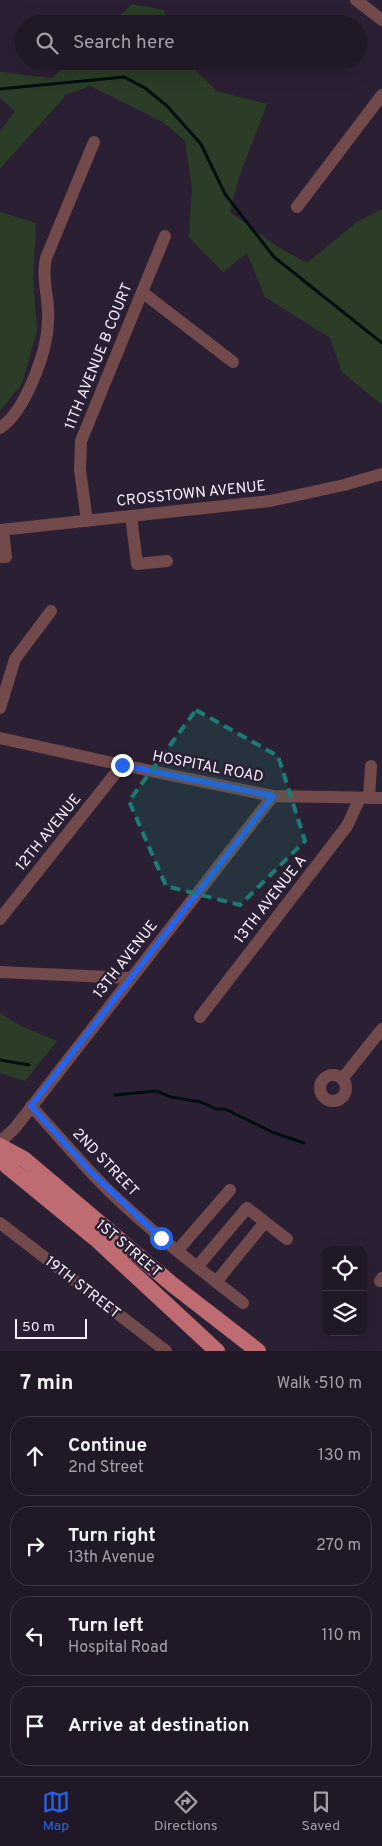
<!DOCTYPE html>
<meta charset="utf-8">
<style>
:root{--surface:#201826;--page:#28212e;--text:#f1f3f6;--muted:#a2a0a7;--line:#3d3743;--accent:#2563eb}
body{margin:0;font-family:Overpass,sans-serif;background:var(--page);color:var(--text)}
.controls{position:absolute;right:15px;bottom:15px;display:grid;overflow:hidden;border-radius:10px;box-shadow:0 5px 20px #0002}
.controls button{width:45px;height:45px;display:grid;place-items:center;padding:0;border:0;border-bottom:1px solid var(--line);background:var(--surface);color:var(--text);font:25px sans-serif}
.scale{position:absolute;left:15px;bottom:12px;width:72px;box-sizing:border-box;padding-left:5px;border:2px solid #f6effc;border-top:0;font-size:14px;line-height:18px;white-space:nowrap;color:#f6effc;-webkit-text-stroke:4px #2b2033;paint-order:stroke}
.stop{position:absolute;width:15px;height:15px;margin:-11px;border:4px solid #2563eb;border-radius:50%;background:#fff}
.stop.end{background:#2563eb;border-color:#fff;box-shadow:0 1px 5px #0008}
.list{margin:0;padding:0;list-style:none}
h2{display:flex;justify-content:space-between;align-items:center;height:65px;margin:0;padding:0 20px;font-size:21px}
h2 small{font-size:16px;font-weight:400;color:var(--muted)}
.list li{display:grid;grid-template-columns:32px 1fr auto;gap:15px;align-items:center;box-sizing:border-box;height:80px;margin:0 10px 10px;padding:0 10px;border:1px solid var(--line);border-radius:20px}
.list b{display:block;font-size:19px;white-space:nowrap}
.list p{margin:0;font-size:16px;white-space:nowrap;color:var(--muted)}
.list em{font-size:16px;font-style:normal;color:var(--muted)}
.icon{flex:none;width:28px;height:28px;fill:none;stroke:currentColor;stroke-width:2;stroke-linecap:round;stroke-linejoin:round}
.map{position:relative;flex:none;width:382px;height:1351px;overflow:hidden}
.search{position:absolute;background:var(--surface);box-shadow:0 5px 20px #0002;left:15px;right:15px;top:15px;height:55px;display:flex;align-items:center;gap:12px;box-sizing:border-box;padding:0 18px;border-radius:28px;color:var(--muted);font-size:19px}
.sheet{height:425px;background:var(--surface)}
nav{display:flex;justify-content:space-around;align-items:center;box-sizing:border-box;height:70px;border-top:1px solid var(--line);background:var(--surface);font-size:14px;color:var(--muted)}
nav a{display:grid;justify-items:center;gap:2px}
nav .on{color:var(--accent)}
.map>svg:first-child{display:block}
.green{fill:#2b3c27}
.lines{fill:none;stroke-linecap:round;stroke-linejoin:round}
.stream{stroke:#000e10;stroke-width:3}
.minor{stroke:#724a4c;stroke-width:12}
.major{stroke:#be6c72;stroke-width:16}
.route{stroke:#2563eb;stroke-width:6}
.marked{fill:#1b7c75;fill-opacity:0.2;stroke:#1b7c75;stroke-width:4;stroke-dasharray:10 6;stroke-linejoin:round}
.labels{text-anchor:middle;stroke-width:5;stroke-linejoin:round;paint-order:stroke}
.street-label{font-size:15px;fill:#f6effc;stroke:#2b2033}
</style>
<div class="map">
<svg width="382" height="1351" viewBox="0 0 382 1351">
<rect width="100%" height="100%" fill="#2b2033"/>
<path class="green" d="M132,4L164,10L166,24H111Z
M70,61H186L217,91L267,104L239,177L230,212L278,247L307,263L357,222L382,209V405L342,372L330,338L265,297L247,253L223,272L189,237L192,188L185,141L163,122L90,86L66,95L0,169V132L15,111L0,98V72L52,78Z
M0,212L36,223L33,278L37,331L22,383L0,411Z
M0,1013L21,1026L57,1041L25,1081L0,1073Z"/>
<g class="lines">
<path class="stream" d="M0,89L124,77L145,88L167,106L201,144L225,194L274,257L382,343
M0,1060L29,1065
M115,1095L156,1091L171,1097L201,1102L216,1109H225L272,1132L304,1143"/>
<path class="minor" d="M356,0L382,20
M297,207L382,95
M142,292L233,362
M0,428C25,412 47,352 48,322C50,300 41,280 46,258L94,142
M131,516L137,564L167,561
M87,521L80,470L81,441L165,236
M0,530L270,501L344,485L382,474
M0,557H6L3,530
M0,708L15,659L51,611
M0,738L122,765L273,796L382,798
M369,798L371,766
M0,919L122,765
M0,972L130,978
M200,1017L347,826L360,798
M320 1088a13 13 0 1 1 26 0a13 13 0 1 1-26 0Z
M342,1079L382,1029
M31,1106C56,1133 80,1162 106,1188C149,1230 196,1266 243,1303
M0,1142L15,1128L273,796
M265,1222L287,1239
M0,1223L166,1351
M177,1251L230,1190
M197,1267L247,1208L265,1222L216,1282
M380,1281L382,1278"/>
<path class="major" d="M0,1146L24,1159L173,1285L258,1351
M0,1150L7,1166L96,1239L217,1351"/>
</g>
<g class="lines">
<path class="route" d="M122,765L273,796L31,1106L92,1173L161,1238"/>
</g>
<path class="marked" d="M196,710L278,756L305,841L240,905L166,886L129,801Z"/>
<g class="labels">
<g class="street-label">
<text transform="translate(98 356) rotate(-68)" y="5">11TH AVENUE B COURT</text>
<text transform="translate(191 493) rotate(-6)" y="5">CROSSTOWN AVENUE</text>
<text transform="translate(208 766) rotate(11)" y="5">HOSPITAL ROAD</text>
<text transform="translate(48 832) rotate(-51)" y="5">12TH AVENUE</text>
<text transform="translate(270 899) rotate(-52)" y="5">13TH AVENUE A</text>
<text transform="translate(125 959) rotate(-52)" y="5">13TH AVENUE</text>
<text transform="translate(106 1162) rotate(46)" y="5">2ND STREET</text>
<text transform="translate(129 1248) rotate(40)" y="5">1ST STREET</text>
<text transform="translate(83 1287) rotate(38)" y="5">19TH STREET</text>
</g>
</g>
</svg>
<div class="controls">
<button><svg class="icon" aria-label="locate" viewBox="0 0 24 24"><circle cx="12" cy="12" r="6"/><path d="M12 2v4M12 18v4M2 12h4M18 12h4"/></svg></button>
<button><svg class="icon" aria-label="layers" viewBox="0 0 24 24"><path d="M12 4l9 5-9 5-9-5zM3 14l9 5 9-5"/></svg></button>
</div>
<div class="scale">50 m</div>
<div class="stop" style="left:161px;top:1238px"></div>
<div class="stop end" style="left:122px;top:765px"></div>
<div class="search"><svg class="icon" aria-label="search" viewBox="0 0 24 24"><circle cx="10" cy="10" r="6"/><path d="M15 15l6 6"/></svg>Search here</div>
</div>
<section class="sheet">
<h2>7 min<small>Walk · 510 m</small></h2>
<ul class="list">
<li><svg class="icon" aria-label="ahead" viewBox="0 0 24 24"><path d="M12 20V5M6 11l6-6 6 6"/></svg><div><b>Continue</b><p>2nd Street</p></div><em>130 m</em></li>
<li><svg class="icon" aria-label="right" viewBox="0 0 24 24"><path d="M7 20v-9h11M14 6l5 5-5 5"/></svg><div><b>Turn right</b><p>13th Avenue</p></div><em>270 m</em></li>
<li><svg class="icon" aria-label="left" viewBox="0 0 24 24"><path d="M17 20v-9H6M10 6l-5 5 5 5"/></svg><div><b>Turn left</b><p>Hospital Road</p></div><em>110 m</em></li>
<li><svg class="icon" aria-label="arrive" viewBox="0 0 24 24"><path d="M6 21V4h12l-3 4 3 4H6"/></svg><div><b>Arrive at destination</b></div></li>
</ul>
</section>
<nav>
<a class="on"><svg class="icon" aria-label="map" viewBox="0 0 24 24"><path d="M3 6l6-2 6 2 6-2v14l-6 2-6-2-6 2zM9 4v14M15 6v14"/></svg>Map</a>
<a><svg class="icon" aria-label="directions" viewBox="0 0 24 24"><path d="M12 3l9 9-9 9-9-9zM9 14v-3h6M13 9l2 2-2 2"/></svg>Directions</a>
<a><svg class="icon" aria-label="saved" viewBox="0 0 24 24"><path d="M7 4h10v16l-5-4-5 4z"/></svg>Saved</a>
</nav>
